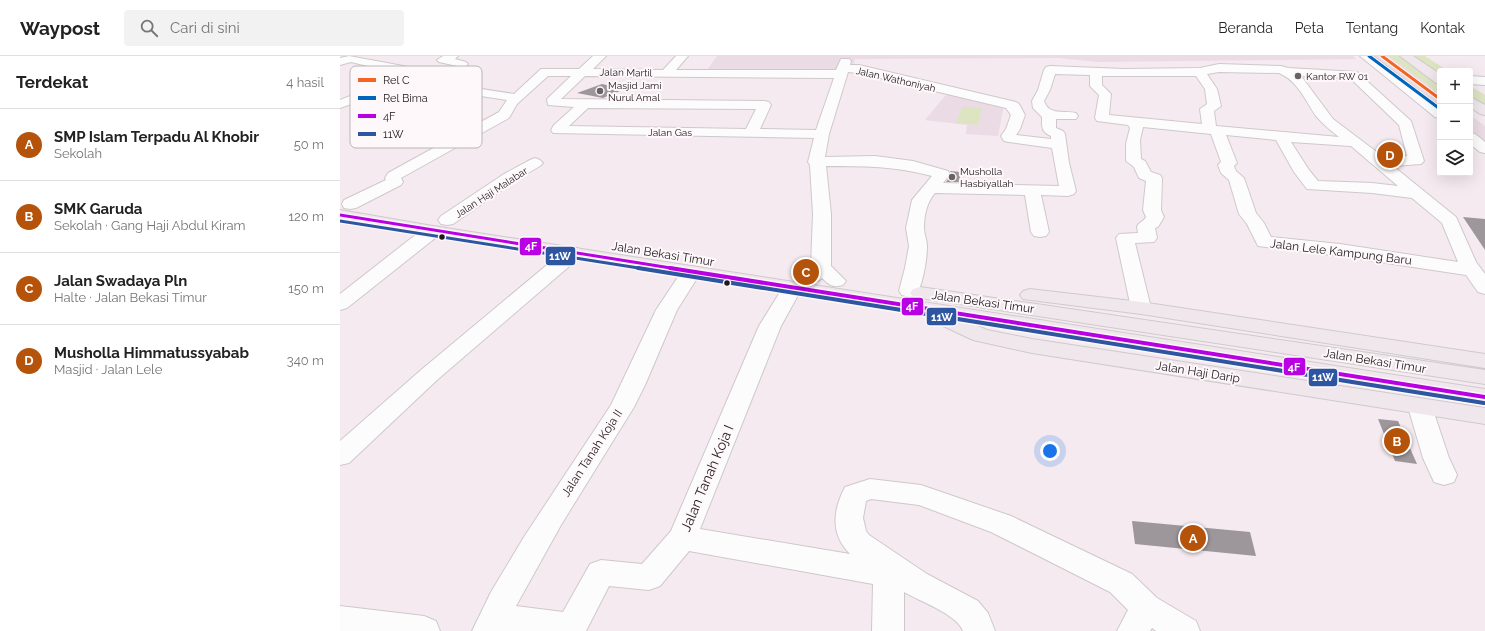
<!DOCTYPE html>
<html lang="id">
<meta charset="utf-8">
<style>
:root{--surface:#fff;--page:#f2f2f2;--text:#222;--muted:#767676;--line:#e0e0e0;--accent:#b45309}
body{margin:0;font-family:Raleway,sans-serif;background:var(--page);color:var(--text)}
.controls{position:absolute;right:12px;top:12px;display:grid;overflow:hidden;border-radius:4px;box-shadow:0 4px 16px #0002}
.controls button{width:36px;height:36px;display:grid;place-items:center;padding:0;border:0;border-bottom:1px solid var(--line);background:var(--surface);color:var(--text);font:20px sans-serif}
.you{position:absolute;left:710px;top:395px;width:14px;height:14px;margin:-10px;border:3px solid #fff;border-radius:50%;background:#1a73e8;box-shadow:0 0 0 6px #1a73e833}
.badge{display:grid;place-items:center;width:26px;height:26px;border-radius:50%;background:var(--accent);color:#fff;font-size:13px;font-weight:700}
.pin{position:absolute;translate:-50% -50%;border:2px solid #fff;box-shadow:0 1px 4px #0006}
.list{margin:0;padding:0;list-style:none}
h2{display:flex;justify-content:space-between;align-items:center;height:52px;margin:0;padding:0 16px;font-size:17px}
h2 small{font-size:13px;font-weight:400;color:var(--muted)}
.list li{display:grid;grid-template-columns:26px 1fr auto;gap:12px;align-items:center;box-sizing:border-box;height:72px;padding:0 16px;border-top:1px solid var(--line)}
.list b{display:block;font-size:15px;white-space:nowrap}
.list p{margin:0;font-size:13px;white-space:nowrap;color:var(--muted)}
.list em{font-size:13px;font-style:normal;color:var(--muted)}
.icon{flex:none;width:22px;height:22px;fill:none;stroke:currentColor;stroke-width:2;stroke-linecap:round;stroke-linejoin:round}
.map{position:relative;flex:none;width:1145px;height:575px;overflow:hidden}
header{display:flex;align-items:center;gap:24px;box-sizing:border-box;height:56px;padding:0 20px;background:var(--surface);border-bottom:1px solid var(--line)}
header strong{font-size:19px}
nav{display:flex;gap:22px;margin-inline-start:auto;font-size:14px}
.search{width:280px;height:36px;background:var(--page);display:flex;align-items:center;gap:10px;box-sizing:border-box;padding:0 14px;border-radius:4px;color:var(--muted);font-size:15px}
main{display:flex}
aside{flex:1;background:var(--surface)}
.map>svg:first-child{display:block}
.built{fill:#ebdbe4}
.green{fill:#dce4c1}
.building{fill:#9d969a}
.lines{fill:none;stroke-linecap:round;stroke-linejoin:round}
.minor-casing{stroke:#cfc8cb;stroke-width:2}
.major-casing{stroke:#cecacc;stroke-width:2}
.minor{fill:#fdfcfd;fill-rule:evenodd}
.major{fill:#efe7ec;fill-rule:evenodd}
.bus-1-far1-casing{stroke:#fef8fb;stroke-width:5.5}
.bus-1-casing{stroke:#fef8fb;stroke-width:7}
.bus-2-far1-casing{stroke:#fef8fb;stroke-width:5.5}
.bus-2-casing{stroke:#fef8fb;stroke-width:7}
.bus-1-far1{stroke:#b900e2;stroke-width:3}
.bus-1{stroke:#b900e2;stroke-width:4}
.bus-2-far1{stroke:#2e55a0;stroke-width:3}
.bus-2{stroke:#2e55a0;stroke-width:4}
.rail-1-casing{stroke:#fef8fb;stroke-width:5}
.rail-2-casing{stroke:#fef8fb;stroke-width:5}
.rail-1{stroke:#f26522;stroke-width:3}
.rail-2{stroke:#0065bd;stroke-width:3}
.poi-dot{fill:#686265;stroke:#fef8fb;stroke-width:1.5}
.bus-dot{fill:#1d181a;stroke:#fef8fb;stroke-width:1.5}
.labels{text-anchor:middle;stroke-width:4;stroke-linejoin:round;paint-order:stroke}
.far-street-label{font-size:10px;fill:#1d181a;stroke:#fef8fb}
.far-poi-label{font-size:10px;fill:#1d181a;stroke:#fef8fb;text-anchor:start}
.street-label{font-size:12px;fill:#1d181a;stroke:#fef8fb}
.near-street-label{font-size:14px;fill:#1d181a;stroke:#fef8fb}
.key{fill:#fef8fb;stroke:#bab5b8;stroke-width:1}
.key-label{font-size:11px;fill:#1d181a}
.line-badge{stroke:#fef8fb;stroke-width:1.5}
.badge-label{font-size:11px;text-anchor:middle;font-weight:bold;fill:#fff}
</style>
<header>
<strong>Waypost</strong>
<div class="search"><svg class="icon" aria-label="search" viewBox="0 0 24 24"><circle cx="10" cy="10" r="6"/><path d="M15 15l6 6"/></svg>Cari di sini</div>
<nav><a>Beranda</a><a>Peta</a><a>Tentang</a><a>Kontak</a></nav>
</header>
<main>
<aside>
<h2>Terdekat<small>4 hasil</small></h2>
<ul class="list">
<li><span class="badge">A</span><div><b>SMP Islam Terpadu Al Khobir</b><p>Sekolah</p></div><em>50 m</em></li>
<li><span class="badge">B</span><div><b>SMK Garuda</b><p>Sekolah · Gang Haji Abdul Kiram</p></div><em>120 m</em></li>
<li><span class="badge">C</span><div><b>Jalan Swadaya Pln</b><p>Halte · Jalan Bekasi Timur</p></div><em>150 m</em></li>
<li><span class="badge">D</span><div><b>Musholla Himmatussyabab</b><p>Masjid · Jalan Lele</p></div><em>340 m</em></li>
</ul>
</aside>
<div class="map">
<svg width="1145" height="575" viewBox="0 0 1145 575">
<rect width="100%" height="100%" fill="#f4eaef"/>
<path class="built" d="M377,0H1013L1016,3L758,6L719,2L515,3L512,14L366,16Z
M1027,0H1049L1100,38V58Z
M612,37L664,48L658,80L626,78L627,69L585,64L605,40Z
M1130,59L1145,70V93L1130,81Z"/>
<path class="green" d="M1049,0H1066L1100,24V38Z
M1072,0H1085L1108,15H1100V19Z
M1130,30L1145,39V50L1130,40Z
M622,51L642,52L638,69L616,67Z"/>
<path class="building" d="M262,28L285,33L263,42L237,37Z
M610,115L621,116L619,126H606L612,118Z
M1123,161L1145,163V194Z
M1038,363L1058,365L1077,408L1055,405Z
M792,465L910,476L916,500L795,488Z"/>
<g class="lines">
<defs>
<path id="minor" d="M9,0L63,10L67,11L69,14L67,17L32,28L124,49L126,52L124,55L119,56L40,38L0,52V44L25,34L14,32L12,29L14,26L49,15L11,6L0,9V2Z
M103,0H118L115,3L126,6L128,8L126,10L122,11L99,6L97,4Z
M253,0H266L253,13L323,14L336,0H348L336,14H496L501,3H509L511,5L510,9H519L676,46L679,48L685,59L680,73L676,79L711,83V80C701,76 702,71 702,61L693,52L692,45L698,34L704,14L706,11L710,10L784,13L860,12L879,8L941,10L948,12L1017,16L1071,65L1084,105L1081,108L1053,110L1116,161L1136,206L1145,218V238L1138,236L1126,219L1000,200L918,190L907,168L899,158L889,124L881,117L878,109L881,106L871,78L803,71L800,84L801,103L805,105L811,116L820,119L822,122L821,154L824,161L818,171L815,172L817,182L814,186L795,187L811,252L808,256L801,258L794,256L791,252L776,182L779,178L798,177L797,170C800,166 804,165 806,161L803,154L806,125L799,122L794,111L786,105V88L790,72L788,69L757,65L755,62L759,39L750,30V19L715,18L710,34L704,45C709,60 724,54 736,57L738,60L736,63H716V72L723,75L725,78L729,107L736,135L734,138L728,140L701,139L709,176L706,180L700,181L694,180L691,176L685,139L595,137C587,146 584,159 584,172C584,178 587,184 587,190C587,203 583,229 576,239L569,241L562,239L559,235L565,212L569,190L566,172L572,144L592,120C555,110 524,110 486,110L491,158V210L506,225L503,229C493,232 489,229 482,222C477,227 472,227 465,225L462,221L471,210L473,158L470,109L468,106L474,82L213,77L211,74L214,69L234,51L208,49L207,43L231,20H208L177,48L169,62L61,122L63,126L61,129L16,152L10,153L4,152L2,148L4,144L46,124L45,122L48,117L159,56L167,44L69,29L65,28L63,25L65,22L92,12L96,13L98,16L96,19L83,24L174,38L201,13H239ZM508,16L519,17L666,52L671,59L666,73L661,80L664,85L669,86L712,92L719,130L603,127L610,118L608,115L573,105L535,100L485,101L489,78ZM879,16L939,17C958,25 965,44 976,60C983,68 990,74 999,81L876,70L874,55L881,50L877,33L867,18ZM245,20L494,22L476,74L420,73L431,49L429,46L424,45L221,43ZM762,20H856L865,33L867,48L860,53L862,68L769,59L771,38L762,29ZM961,20L1010,22L1059,69L1067,100H1042L993,63ZM248,52L416,53L406,73L229,70ZM886,79L936,84L954,116L967,133L1032,137L1072,142L1102,167L1118,206L1000,188L931,181L924,167L916,157L904,122L896,115L894,110L897,107ZM951,86L1011,90L1058,130L1032,127L978,125L969,114Z
M1020,0H1033L1100,51V62L1095,61Z
M1130,20L1145,21V29L1130,28Z
M1130,77L1135,78L1145,86V97L1140,96L1130,88Z
M195,102L200,104L203,107L200,110L176,124L113,168L107,169L101,168L98,164L101,160L164,118L190,104Z
M93,170L99,171L102,175L99,179L7,252L0,254V238L74,180L87,171Z
M233,191L240,193L242,197L240,201L97,324L9,407L0,409V385L81,314L226,193Z
M351,210L358,212L361,216L337,254L305,329L294,351L221,469L176,550L223,556L250,508L261,504L302,508L331,475L419,270L445,228L452,226L459,228L462,232L441,270L360,473L510,498C490,478 493,454 505,431L530,423L581,429L671,460L792,518L817,542L856,565L860,575H816L812,572L810,575H777L788,554L770,536L651,476L579,449L531,443L526,445L523,462L526,475L529,479L587,518L638,545L648,557L655,575H623C617,558 579,545 564,536V575H532L533,528L349,495L320,530L309,534L269,530L246,575H132L151,536L184,481L271,349L316,254L344,212Z
M1080,343L1089,345L1092,351L1109,402L1117,419L1114,426L1104,429L1094,426L1083,402L1068,351L1071,345Z
M0,550L84,560L96,565L100,575H0Z"/>
<path id="major" d="M1060,0H1073L1100,18V28L1096,27Z
M1130,41L1145,49V59L1140,58L1130,51Z
M0,154L93,170L1145,333V349L629,266L647,274L692,283L1145,352V368L692,297L633,284L599,268L595,264L597,261L0,164Z
M580,231L1145,314V328L573,241L570,237L573,233Z
M690,233L801,246L1145,298V312L801,258L683,243L680,239L683,235Z"/>
</defs>
<use href="#minor" class="minor-casing"/>
<use href="#major" class="major-casing"/>
<use href="#minor" class="minor"/>
<use href="#major" class="major"/>
<defs>
<path id="bus-1-far1" d="M0,159L337,213"/>
<path id="bus-1" d="M330,212L1145,341"/>
<path id="bus-2-far1" d="M0,165L305,213"/>
<path id="bus-2" d="M298,212L1144,347"/>
</defs>
<use href="#bus-1-far1" class="bus-1-far1-casing"/>
<use href="#bus-1" class="bus-1-casing"/>
<use href="#bus-2-far1" class="bus-2-far1-casing"/>
<use href="#bus-2" class="bus-2-casing"/>
<use href="#bus-1-far1" class="bus-1-far1"/>
<use href="#bus-1" class="bus-1"/>
<use href="#bus-2-far1" class="bus-2-far1"/>
<use href="#bus-2" class="bus-2"/>
<defs>
<path id="rail-1" d="M1042,0L1100,43"/>
<path id="rail-2" d="M1029,0L1100,53"/>
</defs>
<use href="#rail-1" class="rail-1-casing"/>
<use href="#rail-2" class="rail-2-casing"/>
<use href="#rail-1" class="rail-1"/>
<use href="#rail-2" class="rail-2"/>
</g>
<g class="poi-dot">
<circle cx="958" cy="20" r="4"/>
<circle cx="260" cy="35" r="4"/>
<circle cx="612" cy="121" r="4"/>
</g>
<g class="bus-dot">
<circle cx="102" cy="181" r="3.5"/>
<circle cx="387" cy="227" r="3.5"/>
</g>
<g class="labels">
<g class="far-street-label">
<text transform="translate(286 16) rotate(1)" y="4">Jalan Martil</text>
<text transform="translate(556 23) rotate(13)" y="4">Jalan Wathoniyah</text>
<text x="330" y="80">Jalan Gas</text>
<text transform="translate(151 136) rotate(-33)" y="4">Jalan Haji Malabar</text>
</g>
<g class="far-poi-label">
<text x="966" y="24">Kantor RW 01</text>
<text x="268" y="33">Masjid Jami<tspan x="268" dy="12">Nurul Amal</tspan></text>
<text x="620" y="119">Musholla<tspan x="620" dy="12">Hasbiyallah</tspan></text>
</g>
<g class="street-label">
<text transform="translate(1001 196) rotate(7)" y="4">Jalan Lele Kampung Baru</text>
<text transform="translate(323 198) rotate(9)" y="4">Jalan Bekasi Timur</text>
<text transform="translate(643 246) rotate(8)" y="4">Jalan Bekasi Timur</text>
<text transform="translate(1035 305) rotate(9)" y="4">Jalan Bekasi Timur</text>
<text transform="translate(858 316) rotate(9)" y="4">Jalan Haji Darip</text>
<text transform="translate(252 397) rotate(-57)" y="4">Jalan Tanah Koja II</text>
</g>
<g class="near-street-label">
<text transform="translate(367 422) rotate(-67)" y="5">Jalan Tanah Koja I</text>
</g>
</g>
<rect x="10" y="10" width="132" height="82" rx="6" class="key"/>
<rect x="18" y="22" width="18" height="4" fill="#f26522"/>
<rect x="18" y="40" width="18" height="4" fill="#0065bd"/>
<rect x="18" y="58" width="18" height="4" fill="#b900e2"/>
<rect x="18" y="76" width="18" height="4" fill="#2e55a0"/>
<g class="key-label">
<text x="43" y="28">Rel C</text>
<text x="43" y="46">Rel Bima</text>
<text x="43" y="64">4F</text>
<text x="43" y="82">11W</text>
</g>
<g class="line-badge">
<rect x="179" y="181" width="23" height="19" rx="4" fill="#b900e2"/>
<rect x="205" y="190" width="31" height="20" rx="4" fill="#2e55a0"/>
<rect x="561" y="241" width="23" height="19" rx="4" fill="#b900e2"/>
<rect x="586" y="251" width="31" height="19" rx="4" fill="#2e55a0"/>
<rect x="943" y="301" width="23" height="19" rx="4" fill="#b900e2"/>
<rect x="968" y="312" width="30" height="19" rx="4" fill="#2e55a0"/>
</g>
<g class="badge-label">
<text x="191" y="194">4F</text>
<text x="220" y="204">11W</text>
<text x="572" y="254">4F</text>
<text x="602" y="265">11W</text>
<text x="954" y="315">4F</text>
<text x="983" y="325">11W</text>
</g>
</svg>
<div class="controls">
<button>+</button>
<button>−</button>
<button><svg class="icon" aria-label="layers" viewBox="0 0 24 24"><path d="M12 4l9 5-9 5-9-5zM3 14l9 5 9-5"/></svg></button>
</div>
<div class="you"></div>
<div class="pin badge" style="left:853px;top:482px">A</div>
<div class="pin badge" style="left:1057px;top:385px">B</div>
<div class="pin badge" style="left:466px;top:216px">C</div>
<div class="pin badge" style="left:1050px;top:99px">D</div>
</div>
</main>
